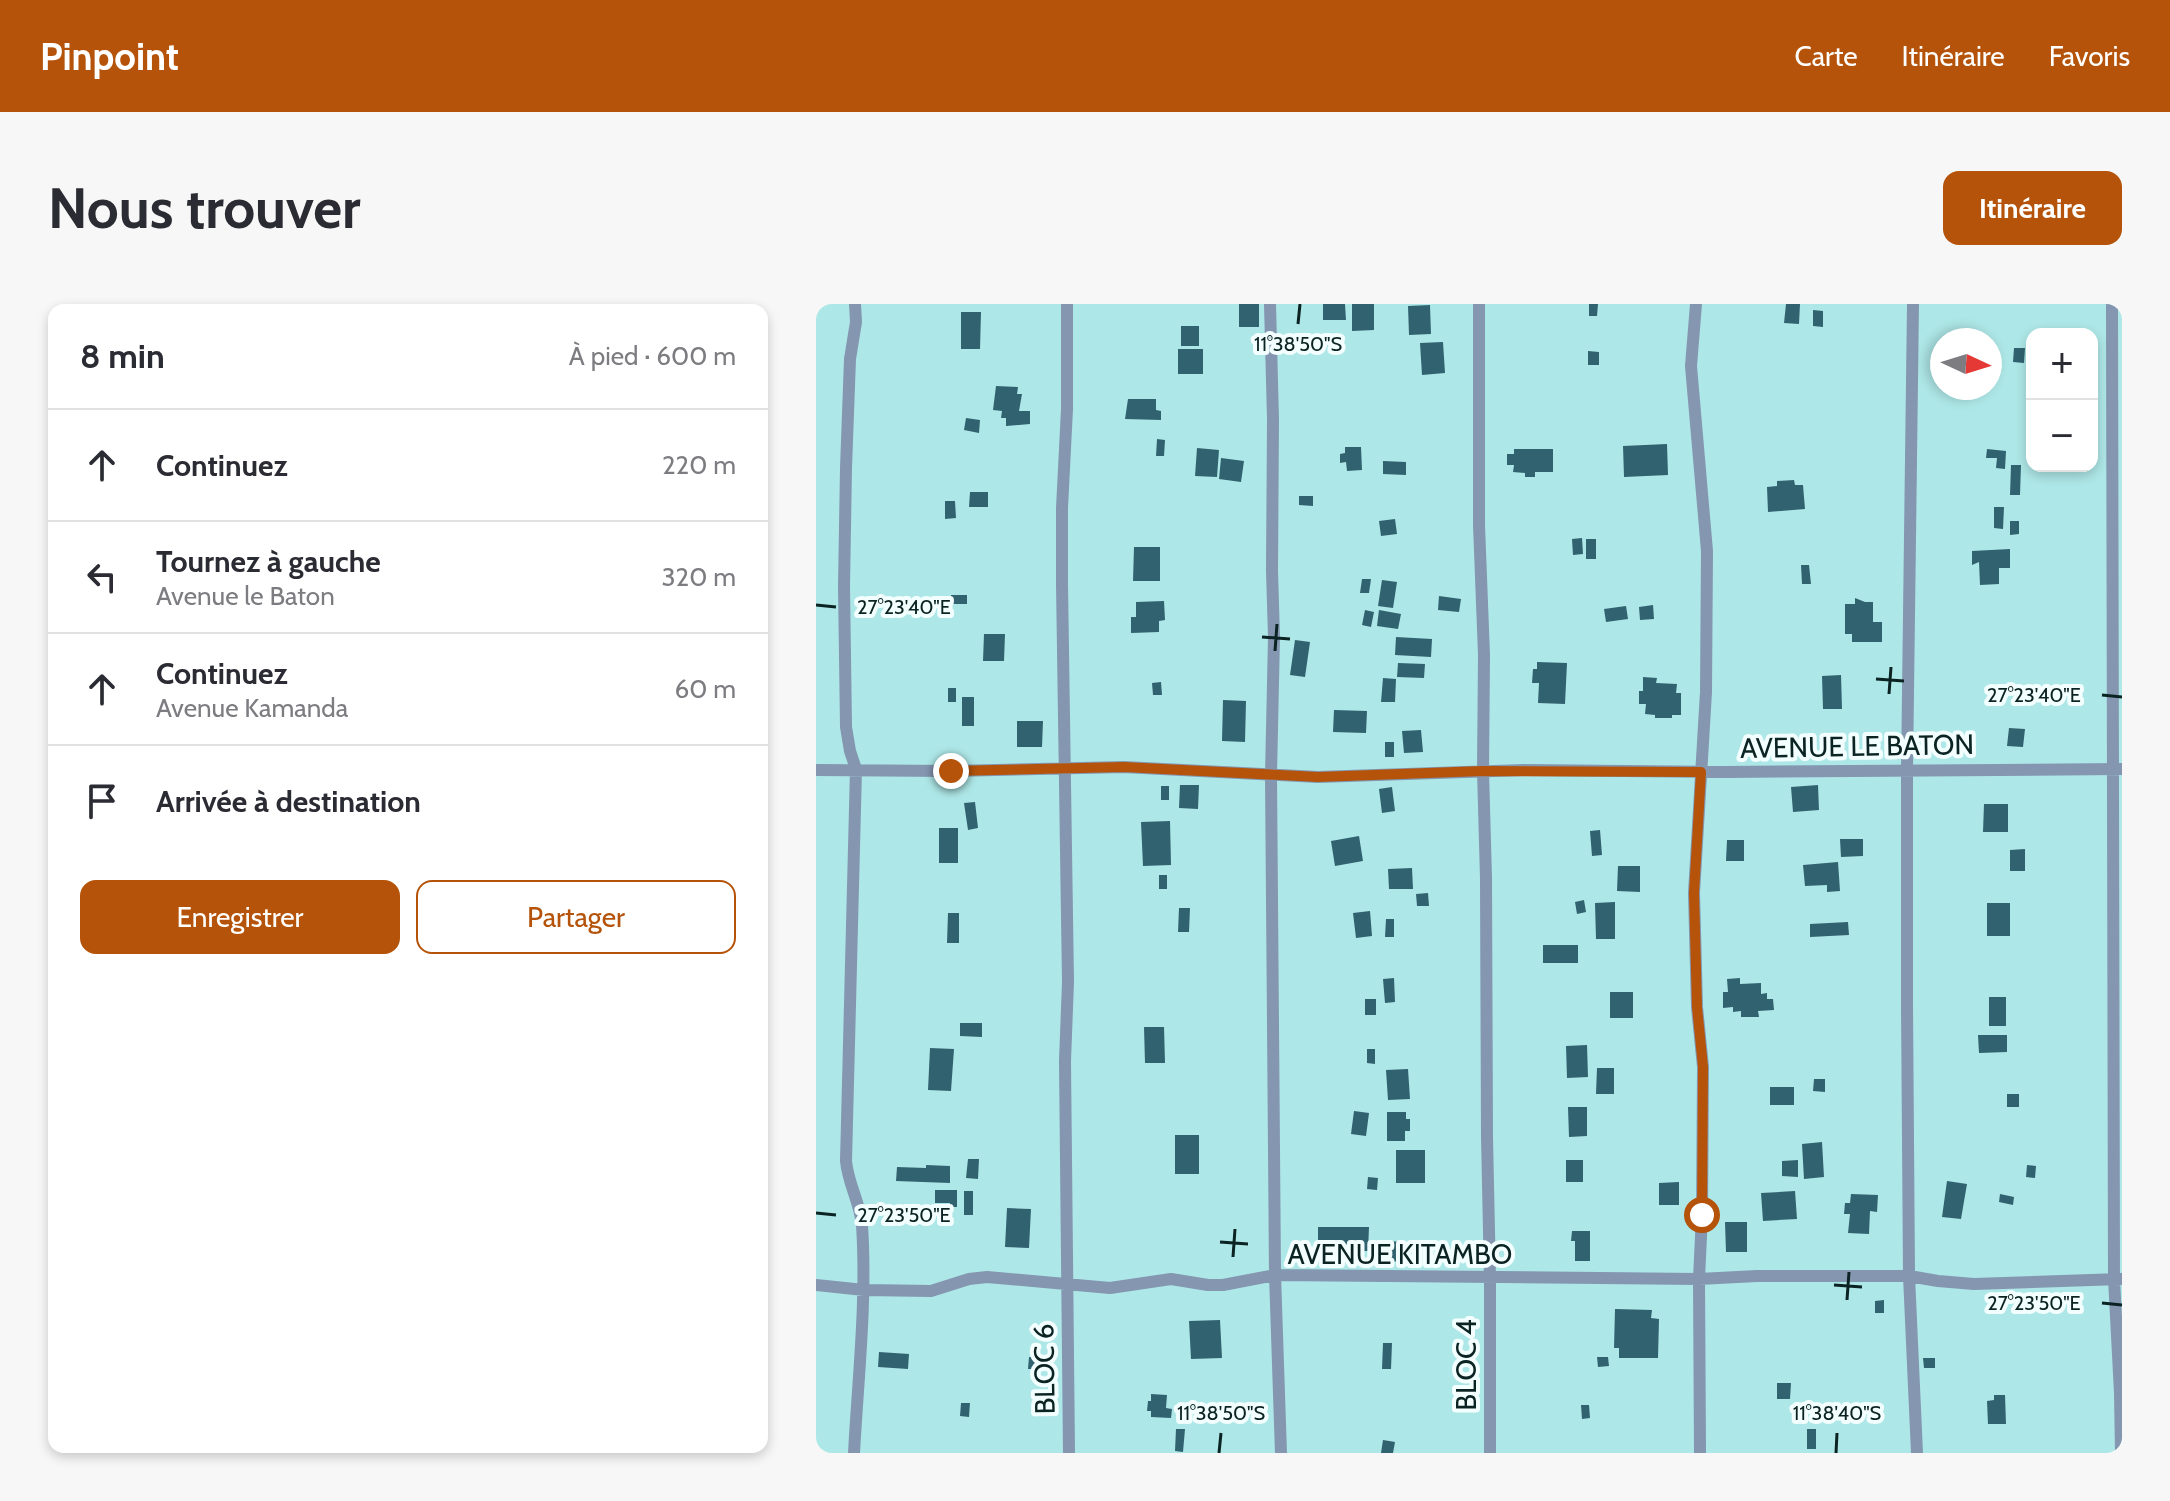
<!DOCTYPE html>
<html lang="fr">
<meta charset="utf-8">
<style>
:root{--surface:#fff;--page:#f7f7f7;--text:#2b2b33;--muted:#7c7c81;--line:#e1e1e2;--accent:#b45309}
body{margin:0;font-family:Cabin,sans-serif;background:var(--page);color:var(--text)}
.controls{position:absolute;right:24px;top:24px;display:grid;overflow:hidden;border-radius:16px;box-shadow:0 4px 12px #0003}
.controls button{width:72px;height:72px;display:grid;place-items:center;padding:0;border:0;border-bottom:2px solid var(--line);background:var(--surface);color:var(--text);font:40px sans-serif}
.compass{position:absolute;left:1114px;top:24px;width:72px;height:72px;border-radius:50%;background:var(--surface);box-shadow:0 4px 12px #0003;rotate:94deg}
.stop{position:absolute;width:24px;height:24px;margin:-18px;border:6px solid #b45309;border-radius:50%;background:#fff}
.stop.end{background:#b45309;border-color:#fff;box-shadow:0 2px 8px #0008}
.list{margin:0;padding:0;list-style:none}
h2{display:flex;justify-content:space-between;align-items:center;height:104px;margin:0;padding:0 32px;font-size:34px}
h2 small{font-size:26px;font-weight:400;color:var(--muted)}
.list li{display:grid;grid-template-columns:52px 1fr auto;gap:24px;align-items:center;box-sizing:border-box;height:112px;padding:0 32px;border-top:2px solid var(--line)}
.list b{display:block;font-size:30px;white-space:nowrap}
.list p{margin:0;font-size:26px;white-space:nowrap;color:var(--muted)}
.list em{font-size:26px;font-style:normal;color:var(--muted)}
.actions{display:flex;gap:16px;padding:24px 32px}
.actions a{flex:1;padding:18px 0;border:2px solid var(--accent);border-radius:16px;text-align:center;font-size:28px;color:var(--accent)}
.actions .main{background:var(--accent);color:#fff}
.icon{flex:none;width:44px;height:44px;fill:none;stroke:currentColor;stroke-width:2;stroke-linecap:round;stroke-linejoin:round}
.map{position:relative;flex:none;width:1306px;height:1149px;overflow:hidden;border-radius:16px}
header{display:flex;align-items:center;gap:48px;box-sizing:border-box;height:112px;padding:0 40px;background:var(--accent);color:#fff}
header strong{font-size:38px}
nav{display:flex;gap:44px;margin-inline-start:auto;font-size:28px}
.intro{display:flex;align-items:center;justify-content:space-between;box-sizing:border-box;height:192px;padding:0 48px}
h1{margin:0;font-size:56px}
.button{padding:20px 36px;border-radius:16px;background:var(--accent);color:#fff;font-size:28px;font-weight:700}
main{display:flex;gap:48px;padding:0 48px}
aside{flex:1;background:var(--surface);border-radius:16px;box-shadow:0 4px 12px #0003}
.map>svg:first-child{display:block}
.building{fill:#31626f}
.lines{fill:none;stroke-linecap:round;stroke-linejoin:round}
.street{stroke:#8496b0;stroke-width:12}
.route{stroke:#b45309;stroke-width:10}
.ticks{fill:none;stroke:#0c2323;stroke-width:3}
.labels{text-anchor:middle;stroke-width:8;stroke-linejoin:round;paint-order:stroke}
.street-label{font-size:28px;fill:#0c2323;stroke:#f3fefe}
.ticks-label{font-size:20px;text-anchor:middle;fill:#0c2323;stroke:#f3fefe;stroke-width:8;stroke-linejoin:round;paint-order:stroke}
</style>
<header>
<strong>Pinpoint</strong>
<nav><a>Carte</a><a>Itinéraire</a><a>Favoris</a></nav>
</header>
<div class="intro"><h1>Nous trouver</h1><a class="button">Itinéraire</a></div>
<main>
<aside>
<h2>8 min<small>À pied · 600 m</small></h2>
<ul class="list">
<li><svg class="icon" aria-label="ahead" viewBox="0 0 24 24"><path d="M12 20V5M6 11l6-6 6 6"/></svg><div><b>Continuez</b></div><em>220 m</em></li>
<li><svg class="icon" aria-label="left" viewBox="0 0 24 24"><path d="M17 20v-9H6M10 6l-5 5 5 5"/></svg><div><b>Tournez à gauche</b><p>Avenue le Baton</p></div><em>320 m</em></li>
<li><svg class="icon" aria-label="ahead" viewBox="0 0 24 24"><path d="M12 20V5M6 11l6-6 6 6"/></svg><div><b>Continuez</b><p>Avenue Kamanda</p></div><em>60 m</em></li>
<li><svg class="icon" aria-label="arrive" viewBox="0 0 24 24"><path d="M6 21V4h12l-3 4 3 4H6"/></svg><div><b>Arrivée à destination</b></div></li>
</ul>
<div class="actions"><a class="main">Enregistrer</a><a>Partager</a></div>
</aside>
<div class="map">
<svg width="1306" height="1149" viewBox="0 0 1306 1149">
<rect width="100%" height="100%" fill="#aee7e7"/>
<path class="building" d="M423,0H443V23H423Z
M507,0H529L530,16H507Z
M536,0H558V26L536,27Z
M773,0H782L781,12H773Z
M970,0H984L983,20L968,19Z
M614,1L615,30L593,31L592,2Z
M997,6L1007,7V23L997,22Z
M145,8H165L164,45H145Z
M365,22H383V42H365Z
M627,38L629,69L606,71L604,39Z
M1198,44H1209L1208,59L1197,58Z
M362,45H387V70H362Z
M772,47L783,48V61H772Z
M180,82L202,83L201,90H206L203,107H214V120L190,122V114H185L186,107L177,106Z
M312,95H340V106L345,107V116L309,115Z
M150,114L164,116L163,129L148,126Z
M341,135L349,136L348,152H340Z
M851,140L852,171L808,173L807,142Z
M529,143H545L546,166L531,167L530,158L524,159V150L529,149Z
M381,144L403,146L401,173L379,172Z
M698,145H737V168H719V173H709V169L697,168L698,161H691V150H698Z
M1171,145L1190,147L1189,165L1180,164L1181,154H1170Z
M405,154L428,157L425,178L403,175Z
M567,157L590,158V171L567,170Z
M1195,161H1205L1204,191H1194Z
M978,176L979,181H987L989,205L952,208L951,183L961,182V177Z
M154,188H172V203H153Z
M483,192H497V202L483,201Z
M129,197H139L140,214L129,215Z
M1178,203H1188L1187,225L1178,224Z
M579,215L581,230L565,232L563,217Z
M1194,217H1203V230L1194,231Z
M766,234L767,250L757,251L756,235Z
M770,235H780V255H770Z
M318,243H344V277H317Z
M1194,245V264H1183V280L1164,281L1163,258L1156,261V247Z
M985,261H993L995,280H986Z
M546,275H555L553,289H544Z
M566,276L581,278L577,304L562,302Z
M135,291H151V300H135Z
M623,292L645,295L643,308L622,306Z
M1039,294L1049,298H1057V318H1066V338H1036V330H1029V300H1039Z
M348,297L349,316L343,317V328L315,329V313H320V298Z
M837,301L838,315L824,316L823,303Z
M810,302L812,315L790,318L788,305Z
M549,306L558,308L555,323L546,321Z
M563,306L585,310L582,325L561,322Z
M168,330H189L188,357H167Z
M580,333L616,335L615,353L579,351Z
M479,336L494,338L489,373L474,371Z
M721,358L751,359L749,400L722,399L723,379H716L717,365H721Z
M582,359L609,360L608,374L581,373Z
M1025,371L1026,405H1007L1006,372Z
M827,373L841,374L840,379L861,380L860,389H865V411H856V414H839V411L829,410L830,400H823V387H827Z
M567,374L580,375L579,398H565Z
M345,378L346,391H337L336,379Z
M132,384H140V398H132Z
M146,393H158V422H146Z
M407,396L430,397L429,438L406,437Z
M518,406L551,407L550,429L517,428Z
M201,417H227L226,443H201Z
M1193,424L1209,425L1207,443L1191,442Z
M605,426L607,448L588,449L586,427Z
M569,438H578V453H569Z
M364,481H383L382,505L363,504Z
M1002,481L1003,506L977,508L975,483Z
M345,482H353V496H345Z
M576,483L579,507L566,509L563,485Z
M159,498L162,524L152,526L148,499Z
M1168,500H1192V528H1167Z
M354,517L355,561L327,562L325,518Z
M123,524H142V559H123Z
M784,526L786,551L776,552L774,527Z
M543,532L547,557L519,562L515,537Z
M1024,535H1047V552L1025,553Z
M911,536H928V557H910Z
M1209,545V567H1194V546Z
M1022,558L1024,587L1011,588V581L989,582L987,561Z
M802,562H824V588L801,587Z
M596,564L597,585H573L572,565Z
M343,571H351V585H343Z
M612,589L613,602H601L600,590Z
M768,596L770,608L761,610L759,598Z
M799,598V635H780L779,599Z
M1171,599H1194V632H1171Z
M363,604H374L373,628H362Z
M554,607L556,632L540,634L537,609Z
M132,609H143V639H131Z
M570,615H578V633H569Z
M1032,618L1033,631L994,633V620Z
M727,641H762V659H727Z
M578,674L579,698L569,699L567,675Z
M924,674V680L945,679V690L951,689V695H957L958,706L942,707L943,713H925V707L917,708V703L907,704V688H912L911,675Z
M794,688H817V714H794Z
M1173,693H1190V722H1173Z
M549,695H560V711H549Z
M144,719H166V733L144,732Z
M328,723H348L349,759H329Z
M1162,731H1191V748L1163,749Z
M771,741L772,773L751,774L750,742Z
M114,744L138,745L135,787L112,786Z
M551,745H559V760L551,759Z
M781,764H798V790H780Z
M592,765L594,795L572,796L570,766Z
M998,775H1009V788L997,787Z
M954,783H978V801H954Z
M1191,790H1203V803H1191Z
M752,803H771V832L753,833Z
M538,807L553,809L550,832L535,830Z
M571,808H590V815H594V827H589V837H571Z
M359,831H383V870H359Z
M1006,838L1008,873L988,875L986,840Z
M580,846H609V879H580Z
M152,855H163L162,875L150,874Z
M750,856H767V878H750Z
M982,856V873L966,872V857Z
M110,861L134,862V879L80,877L81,863L110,864Z
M1211,861L1220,862L1219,874L1210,873Z
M552,873L562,874L561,886L551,885Z
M1131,877L1151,880L1145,915L1126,913Z
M863,878V901H843V879Z
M119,886H141V903H134V899H119Z
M148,887H157V911H148Z
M979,887L981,915L947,917L945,889Z
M1035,890L1062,891L1061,908L1054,907L1053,930L1032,929L1034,910H1028L1029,899H1034Z
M1184,890L1198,893L1197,901L1183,898Z
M191,904L215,905L213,944L189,943Z
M909,918H931V948H910Z
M502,923H553L552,947H502Z
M756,927H774V957H759V937H755Z
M567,937L591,938V958L567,957Z
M1068,996V1009H1059V997Z
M799,1005L836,1006L835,1014L843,1015L842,1054H803V1044H798Z
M404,1016L406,1054L375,1055L373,1017Z
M567,1039H576L575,1065H566Z
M63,1048L93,1050L92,1065L62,1063Z
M213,1053L226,1054L225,1065H212Z
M781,1053H792L793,1062L782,1063Z
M1107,1054H1119V1064H1108Z
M961,1079H975L974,1095H961Z
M335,1090L351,1091L350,1104L356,1105L355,1114L335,1113V1107H331L332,1097H335Z
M1178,1091H1189L1190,1120H1172L1171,1097L1178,1096Z
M145,1099H154L153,1113L144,1112Z
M765,1101H773L774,1114L766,1115Z
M360,1125H369L367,1148L359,1147Z
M991,1125H1000V1145H991Z
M567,1136L579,1138L577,1149H565Z"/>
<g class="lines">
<path class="street" d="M251,0V105L246,204V280L252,678L249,757L253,1149
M663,0V221L668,351L667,467L670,574L671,833L674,974V1149
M880,0L875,62L891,247L890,388L878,589L881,703L887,763L886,911L883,975L884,1149
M1097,0L1091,466V701L1093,972L1101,1149
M1296,0L1298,975L1304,1089L1305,1149
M0,466L135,467L308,463L502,473L708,466L910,468L1306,465
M0,981L48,986L115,987L153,975L171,973L294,984L355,975L392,981H407L459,971L455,471L458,333L456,267L457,115L454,0
M38,1149C42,1074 51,997 46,921C44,898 32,880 30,857L40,465L34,447L30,423L28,282L30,164L34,55L40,18L39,0
M465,1149L459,971L883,975L941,972H1093L1122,977L1158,980L1305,975"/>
</g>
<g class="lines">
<path class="route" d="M135,467L308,463L502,473L667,467L885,468L878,589L881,703L887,763L886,911"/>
</g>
<path class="ticks" d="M482,20L484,0M0,301L20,303M446,333L474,335M459,347L461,320M1060,375L1088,377M1073,390L1075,363M1286,391L1306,393M0,909L20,911M404,938L432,940M417,953L419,925M1018,981L1046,983M1031,996L1033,968M1286,999L1306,1001M403,1149L405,1129M1020,1149L1021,1129"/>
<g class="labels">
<g class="street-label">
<text transform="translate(1041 442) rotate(-1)" y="10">AVENUE LE BATON</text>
<text x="584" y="960">AVENUE KITAMBO</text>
<text transform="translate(650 1061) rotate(-90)" y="10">BLOC 4</text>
<text transform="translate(228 1065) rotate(-91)" y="10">BLOC 6</text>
</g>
</g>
<g class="ticks-label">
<text x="482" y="47">11°38'50"S</text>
<text x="88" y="310">27°23'40"E</text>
<text x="1218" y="398">27°23'40"E</text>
<text x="88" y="918">27°23'50"E</text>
<text x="1218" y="1006">27°23'50"E</text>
<text x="405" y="1116">11°38'50"S</text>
<text x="1021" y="1116">11°38'40"S</text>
</g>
</svg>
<div class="controls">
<button>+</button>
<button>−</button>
</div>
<svg class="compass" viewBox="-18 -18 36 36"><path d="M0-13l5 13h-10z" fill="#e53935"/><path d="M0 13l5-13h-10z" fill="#7c7c81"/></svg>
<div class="stop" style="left:886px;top:911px"></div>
<div class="stop end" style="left:135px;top:467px"></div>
</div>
</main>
